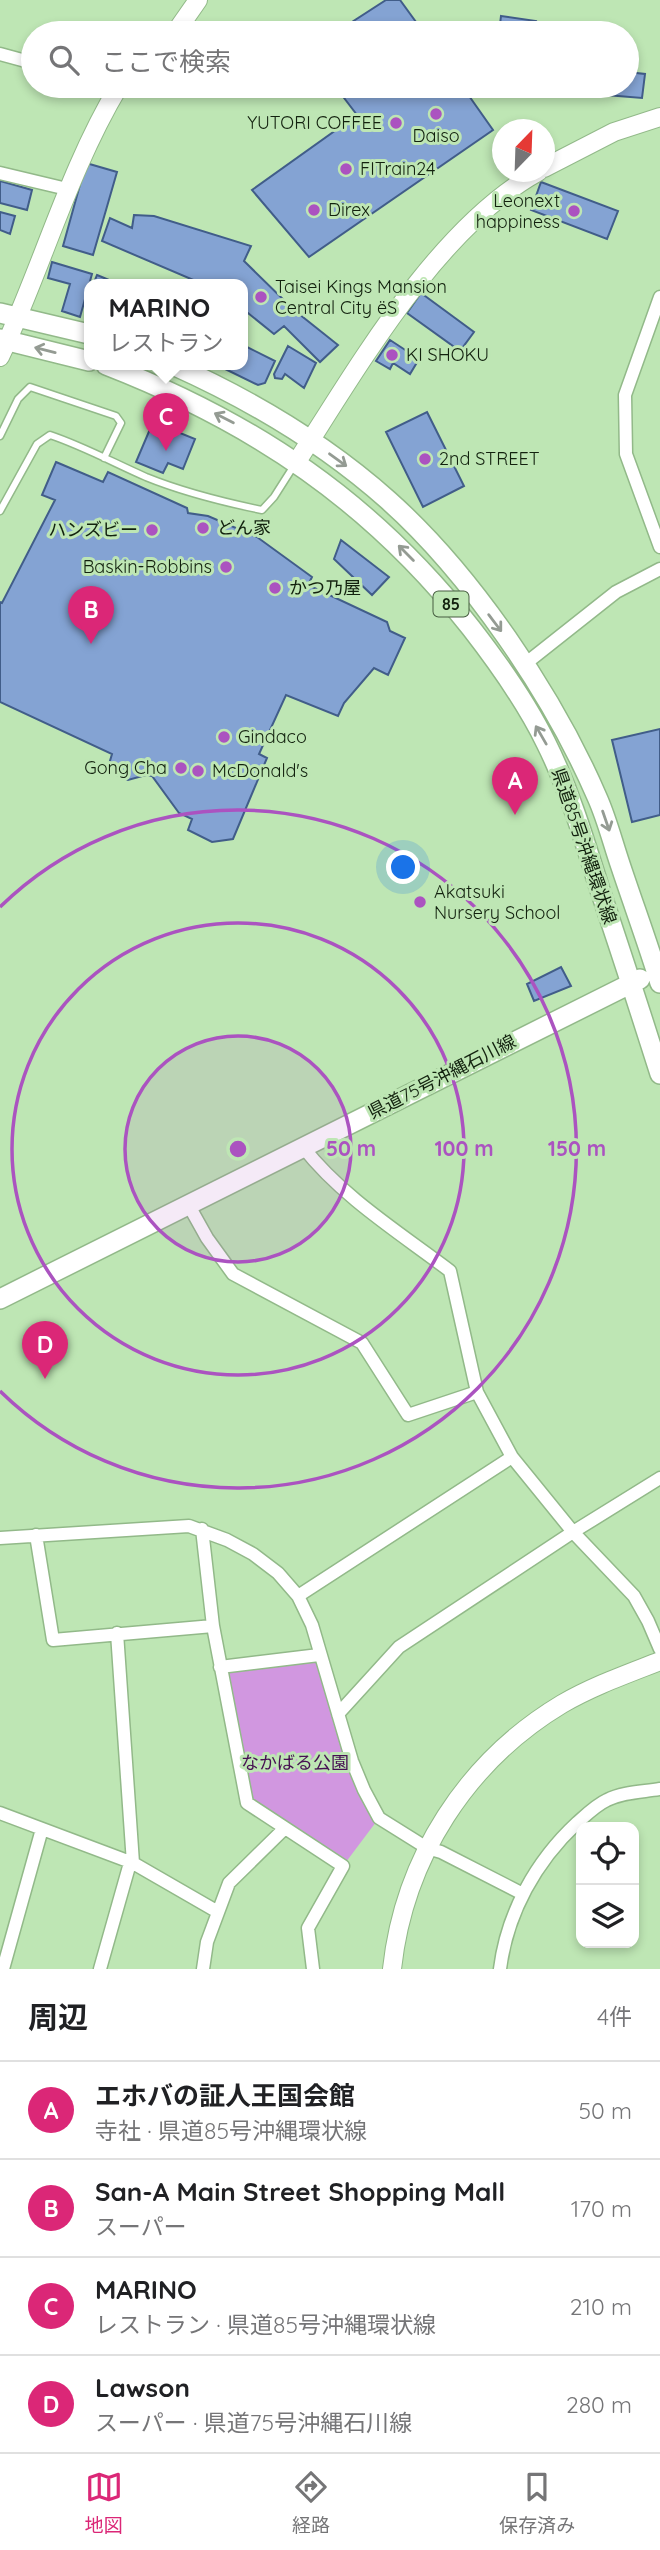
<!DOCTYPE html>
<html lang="ja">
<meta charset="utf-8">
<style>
:root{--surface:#fff;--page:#f2f2f2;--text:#202124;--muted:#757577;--line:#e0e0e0;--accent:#db2777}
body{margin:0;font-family:Quicksand,"Noto Sans JP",sans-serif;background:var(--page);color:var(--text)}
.controls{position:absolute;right:21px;bottom:21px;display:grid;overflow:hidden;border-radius:14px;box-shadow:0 4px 10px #0003}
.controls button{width:63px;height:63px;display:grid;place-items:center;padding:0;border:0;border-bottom:2px solid var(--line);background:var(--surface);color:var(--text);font:35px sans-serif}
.compass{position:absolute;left:492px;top:119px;width:63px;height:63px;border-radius:50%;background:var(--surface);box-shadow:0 4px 10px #0003;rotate:23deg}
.you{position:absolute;left:404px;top:868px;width:24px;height:24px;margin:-18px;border:5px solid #fff;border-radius:50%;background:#1a73e8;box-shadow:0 0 0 10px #1a73e833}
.badge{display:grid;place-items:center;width:46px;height:46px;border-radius:50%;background:var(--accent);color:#fff;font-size:23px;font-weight:700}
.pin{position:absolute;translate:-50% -58px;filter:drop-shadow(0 2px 4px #0008)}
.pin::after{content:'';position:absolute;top:37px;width:24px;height:21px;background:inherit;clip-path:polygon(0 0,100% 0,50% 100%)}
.popup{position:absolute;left:84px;top:279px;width:164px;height:91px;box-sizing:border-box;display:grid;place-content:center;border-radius:14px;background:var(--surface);filter:drop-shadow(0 2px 5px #0005);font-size:23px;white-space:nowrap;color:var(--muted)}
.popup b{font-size:26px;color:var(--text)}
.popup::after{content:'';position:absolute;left:50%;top:100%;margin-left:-14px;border:14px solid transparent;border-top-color:var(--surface)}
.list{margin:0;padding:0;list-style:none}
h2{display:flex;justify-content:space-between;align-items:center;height:91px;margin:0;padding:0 28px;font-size:30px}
h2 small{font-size:23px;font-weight:400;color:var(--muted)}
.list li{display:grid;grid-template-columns:46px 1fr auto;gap:21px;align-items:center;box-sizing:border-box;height:98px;padding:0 28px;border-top:2px solid var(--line)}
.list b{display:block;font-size:26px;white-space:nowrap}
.list p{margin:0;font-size:23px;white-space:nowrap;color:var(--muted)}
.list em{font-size:23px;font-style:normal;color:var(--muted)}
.icon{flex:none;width:38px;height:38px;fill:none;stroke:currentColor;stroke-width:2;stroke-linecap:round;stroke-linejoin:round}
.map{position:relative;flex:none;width:660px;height:1969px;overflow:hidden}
.search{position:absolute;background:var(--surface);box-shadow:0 4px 10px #0003;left:21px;right:21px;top:21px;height:77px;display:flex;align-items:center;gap:18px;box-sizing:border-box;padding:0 24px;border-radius:38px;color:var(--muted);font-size:26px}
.sheet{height:483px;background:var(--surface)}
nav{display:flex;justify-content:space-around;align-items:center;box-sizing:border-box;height:98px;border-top:2px solid var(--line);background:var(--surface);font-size:19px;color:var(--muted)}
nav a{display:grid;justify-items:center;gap:4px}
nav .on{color:var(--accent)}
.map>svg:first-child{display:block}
.green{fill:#d197e0}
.building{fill:#84a3d3;stroke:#415d89;stroke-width:2}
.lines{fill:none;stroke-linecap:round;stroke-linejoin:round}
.lane-casing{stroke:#92b989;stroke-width:9}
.street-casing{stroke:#92b989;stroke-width:15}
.secondary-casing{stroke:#92b989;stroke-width:20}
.primary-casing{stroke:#92b989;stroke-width:22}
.lane{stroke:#fff;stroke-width:6}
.street{stroke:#fff;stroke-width:12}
.secondary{stroke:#fff;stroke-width:18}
.primary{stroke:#fff;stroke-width:19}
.oneway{stroke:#949b93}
.ring{fill:none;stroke:#ab53c0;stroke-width:3.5}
.poi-dot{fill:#ab53c0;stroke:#bee6b4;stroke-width:2.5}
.labels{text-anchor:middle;stroke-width:6;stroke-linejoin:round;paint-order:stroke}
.shield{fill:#bee6b4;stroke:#465c40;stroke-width:2}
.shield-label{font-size:16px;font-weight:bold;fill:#12210e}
.poi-label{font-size:18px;fill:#12210e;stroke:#bee6b4;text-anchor:start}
.street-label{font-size:18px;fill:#12210e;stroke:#bee6b4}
.park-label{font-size:18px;fill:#461052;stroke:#bee6b4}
.centre{fill:#ab53c0;stroke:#bee6b4;stroke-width:3.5}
.ring-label{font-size:21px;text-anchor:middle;font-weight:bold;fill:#ab53c0;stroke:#bee6b4;stroke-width:6;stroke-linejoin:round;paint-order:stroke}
</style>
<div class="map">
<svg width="660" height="1969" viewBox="0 0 660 1969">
<rect width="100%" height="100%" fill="#bee6b4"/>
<path class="green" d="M319,1655L379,1818L343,1866L247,1803L220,1667Z"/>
<path class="building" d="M386,0H400L424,33H335Z
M501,16L536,21L534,33H499Z
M627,72L645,74L642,98L594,94L595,86H627Z
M335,86H462L493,130L309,257L252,190L357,115Z
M86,163L117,172L93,255L63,246Z
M0,181L32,190L27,210L0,203Z
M541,182L618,211L607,239L531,210Z
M0,212L15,216L10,234L0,230Z
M134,215L154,216L251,246L244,261L294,310L338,345L320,362L284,326L274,334L243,309V285H205L102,241L110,218L132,228Z
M52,262L92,274L80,317L62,311L70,284L48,278Z
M97,275L121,285H93Z
M421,293L474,332L460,351L407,313Z
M390,340L419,359L410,374L393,363L390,369L376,361Z
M243,345L275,361L265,383L258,385L217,365H243Z
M288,346L316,363L304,388L285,374L282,379L275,378L274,374Z
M427,412L464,486L423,507L386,432Z
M153,422L195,439L183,469L168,463L163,473L136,462Z
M56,462L103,482L108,472L187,508L188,513L208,516L257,537L312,577L308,585L387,622L390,631L405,638L388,675L374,668L344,703L338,716L286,695L259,754L267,758L233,839L212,842L188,830L192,819L179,813L152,776L146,775L128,780L107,771L112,754L0,702V602L2,603L55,500L42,495Z
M341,540L389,577L372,595L334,559Z
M660,729V815L632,822L612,740Z
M561,967L571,986L534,1001L527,984Z"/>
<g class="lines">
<defs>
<path id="lane" d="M0,436L18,399L30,387L116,416L121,423L104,458
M0,511L37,444L50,435C83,446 114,463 146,477C183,492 223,502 262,510L274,497L295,464"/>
<path id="street" d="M0,54L33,63
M0,173L67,189
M660,297L625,395L626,454L660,547
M525,664L616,592L660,569
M303,1147C342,1197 400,1233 450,1271L477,1392L512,1457L573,1532L634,1596L648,1621L660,1649
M188,1204L207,1238L233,1274L362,1343L408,1415L477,1392
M202,1529L213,1626
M36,1535L53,1640L213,1626L247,1803L343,1866L308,1928L313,1969
M0,1538L189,1526L227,1540L253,1554L278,1573L298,1596L312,1625L352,1761L364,1790L379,1818L427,1848L441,1852L523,1894
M298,1596L512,1457
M117,1633L133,1863
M220,1667L319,1655
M338,1714L399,1647L573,1532L660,1478
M0,1813L133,1863L218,1912
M3,1969L42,1829
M100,1969L130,1863
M203,1969L207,1942L229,1883L285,1828
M500,1969C507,1913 536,1861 577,1823C586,1815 596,1805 607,1800C623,1792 642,1792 660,1789"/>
<path id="secondary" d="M175,33L198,0
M544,168L614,132L660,117
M0,357C42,268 68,171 119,86
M296,463C358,367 437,228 538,172
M392,1969C404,1858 467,1761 562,1704C593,1686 627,1674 660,1661"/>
<path id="primary" d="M0,313L89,334
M0,339L89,361
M106,365C255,423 372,502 471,628C499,664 526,702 546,743C569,789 584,839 599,887C620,949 640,1011 660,1074
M173,365C249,399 325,444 388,500C471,574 553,695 597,797C607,819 613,844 621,867C634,906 648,944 660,983
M0,1299L640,979"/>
</defs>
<use href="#lane" class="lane-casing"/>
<use href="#street" class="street-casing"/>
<use href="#secondary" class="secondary-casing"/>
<use href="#primary" class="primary-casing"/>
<use href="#lane" class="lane"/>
<use href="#street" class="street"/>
<use href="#secondary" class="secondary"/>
<use href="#primary" class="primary"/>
</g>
<defs><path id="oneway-shaft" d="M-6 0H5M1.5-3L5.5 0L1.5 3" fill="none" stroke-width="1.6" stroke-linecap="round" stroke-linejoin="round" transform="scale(1.75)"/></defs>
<g class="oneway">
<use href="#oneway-shaft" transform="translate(45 350) rotate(-166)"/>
<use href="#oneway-shaft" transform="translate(224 418) rotate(-153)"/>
<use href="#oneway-shaft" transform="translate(338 460) rotate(36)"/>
<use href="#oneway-shaft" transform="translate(406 553) rotate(-135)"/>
<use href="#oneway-shaft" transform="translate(495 623) rotate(53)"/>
<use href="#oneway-shaft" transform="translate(541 735) rotate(-120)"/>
<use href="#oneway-shaft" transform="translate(606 821) rotate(71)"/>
</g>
<circle cx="238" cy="1149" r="113" fill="#ab53c0" fill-opacity=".12"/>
<g class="ring">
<circle cx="238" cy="1149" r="113"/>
<circle cx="238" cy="1149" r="226"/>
<path d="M0 907A339 339 0 1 1 0 1391"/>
</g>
<g class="poi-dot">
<circle cx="436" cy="114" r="7"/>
<circle cx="396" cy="123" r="7"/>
<circle cx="346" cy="169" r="7"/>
<circle cx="314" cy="210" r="7"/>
<circle cx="574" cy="211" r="7"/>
<circle cx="261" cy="297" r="7"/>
<circle cx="392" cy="355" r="7"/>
<circle cx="425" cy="459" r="7"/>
<circle cx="203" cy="528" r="7"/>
<circle cx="152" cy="530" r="7"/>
<circle cx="226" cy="567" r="7"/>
<circle cx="275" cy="588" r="7"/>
<circle cx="224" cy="737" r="7"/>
<circle cx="181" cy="768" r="7"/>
<circle cx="198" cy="771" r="7"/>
<circle cx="420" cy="902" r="7"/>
</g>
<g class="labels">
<rect class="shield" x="433.5" y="591.5" width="35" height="25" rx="5"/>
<g class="shield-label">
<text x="451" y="610">85</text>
</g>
<g class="poi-label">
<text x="382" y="129" text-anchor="end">YUTORI COFFEE</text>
<text x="436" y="142" text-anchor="middle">Daiso</text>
<text x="360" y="175">FITrain24</text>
<text x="560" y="207" text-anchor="end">Leonext<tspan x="560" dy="21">happiness</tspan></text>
<text x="328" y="216">Direx</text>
<text x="275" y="293">Taisei Kings Mansion<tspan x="275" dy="21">Central City ëS</tspan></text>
<text x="406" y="361">KI SHOKU</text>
<text x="439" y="465">2nd STREET</text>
<text x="217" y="534">どん家</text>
<text x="138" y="536" text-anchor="end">ハンズビー</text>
<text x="212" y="573" text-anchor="end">Baskin-Robbins</text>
<text x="289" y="594">かつ乃屋</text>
<text x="238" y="743">Gindaco</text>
<text x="167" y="774" text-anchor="end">Gong Cha</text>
<text x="212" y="777">McDonald's</text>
<text x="434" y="898">Akatsuki<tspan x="434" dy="21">Nursery School</tspan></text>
</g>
<g class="street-label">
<text transform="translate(584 846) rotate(71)" y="6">県道85号沖縄環状線</text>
<text transform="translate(442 1077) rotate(-27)" y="6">県道75号沖縄石川線</text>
</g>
<g class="park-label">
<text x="295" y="1769">なかばる公園</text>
</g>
</g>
<circle cx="238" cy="1149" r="10" class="centre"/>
<g class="ring-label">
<text x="351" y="1156">50 m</text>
<text x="464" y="1156">100 m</text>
<text x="577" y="1156">150 m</text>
</g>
</svg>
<div class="controls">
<button><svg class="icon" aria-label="locate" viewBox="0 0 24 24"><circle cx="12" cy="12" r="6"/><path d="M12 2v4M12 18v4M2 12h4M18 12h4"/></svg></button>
<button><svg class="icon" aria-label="layers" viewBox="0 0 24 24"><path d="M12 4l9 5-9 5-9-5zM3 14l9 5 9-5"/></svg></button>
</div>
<svg class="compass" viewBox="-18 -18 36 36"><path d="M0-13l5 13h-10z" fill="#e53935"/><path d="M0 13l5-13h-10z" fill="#757577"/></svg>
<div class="you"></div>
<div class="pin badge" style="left:515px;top:815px">A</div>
<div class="pin badge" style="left:91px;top:644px">B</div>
<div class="pin badge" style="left:166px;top:451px">C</div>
<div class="popup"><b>MARINO</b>レストラン</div>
<div class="pin badge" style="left:45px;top:1379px">D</div>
<div class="search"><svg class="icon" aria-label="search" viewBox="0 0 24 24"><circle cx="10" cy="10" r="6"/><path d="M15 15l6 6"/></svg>ここで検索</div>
</div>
<section class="sheet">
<h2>周辺<small>4件</small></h2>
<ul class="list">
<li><span class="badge">A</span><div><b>エホバの証人王国会館</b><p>寺社 · 県道85号沖縄環状線</p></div><em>50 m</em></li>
<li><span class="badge">B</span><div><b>San-A Main Street Shopping Mall</b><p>スーパー</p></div><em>170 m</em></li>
<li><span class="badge">C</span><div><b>MARINO</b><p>レストラン · 県道85号沖縄環状線</p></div><em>210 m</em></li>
<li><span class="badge">D</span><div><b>Lawson</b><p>スーパー · 県道75号沖縄石川線</p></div><em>280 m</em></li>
</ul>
</section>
<nav>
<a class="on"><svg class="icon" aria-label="map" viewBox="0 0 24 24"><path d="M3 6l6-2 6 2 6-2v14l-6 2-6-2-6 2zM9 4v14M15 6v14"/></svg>地図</a>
<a><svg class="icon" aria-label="directions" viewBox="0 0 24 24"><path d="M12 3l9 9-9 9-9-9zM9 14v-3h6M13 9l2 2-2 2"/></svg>経路</a>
<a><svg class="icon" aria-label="saved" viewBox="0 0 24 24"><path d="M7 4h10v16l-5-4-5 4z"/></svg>保存済み</a>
</nav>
